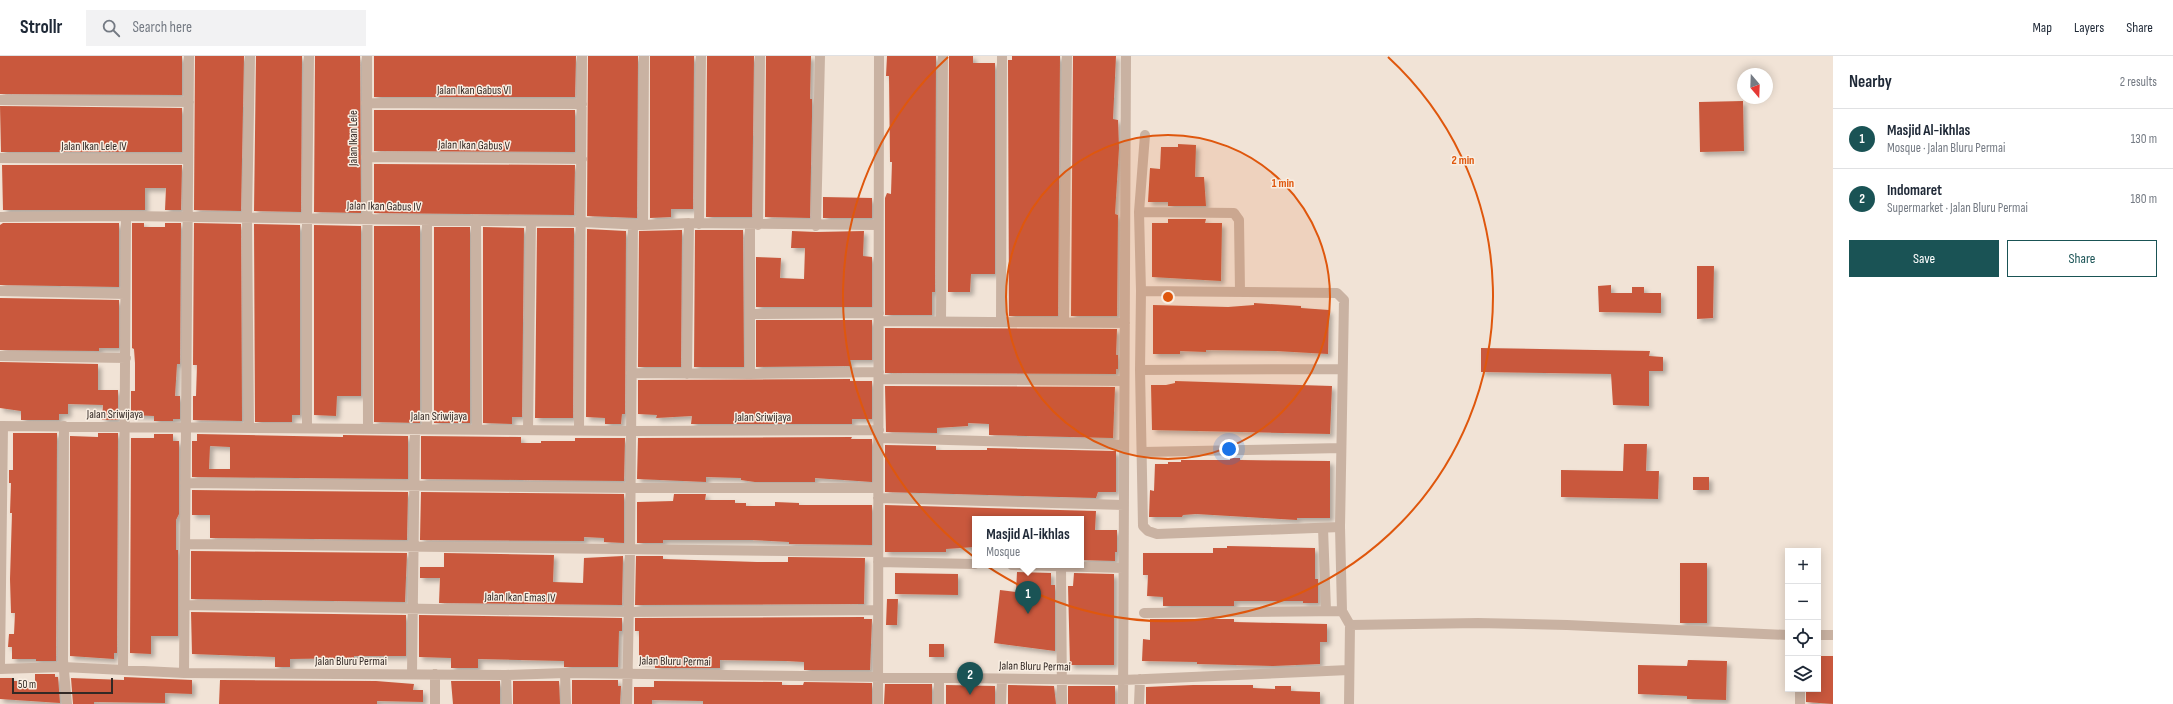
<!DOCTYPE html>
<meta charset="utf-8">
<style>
:root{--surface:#fff;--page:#f2f2f3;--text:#1f2937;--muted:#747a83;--line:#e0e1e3;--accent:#1a5355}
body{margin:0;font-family:"Sofia Sans Condensed",sans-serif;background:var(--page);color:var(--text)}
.controls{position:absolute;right:12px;bottom:12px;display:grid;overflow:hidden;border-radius:0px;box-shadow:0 2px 10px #0003}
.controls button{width:36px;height:36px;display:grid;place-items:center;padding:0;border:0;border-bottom:1px solid var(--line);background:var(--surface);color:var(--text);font:20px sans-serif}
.compass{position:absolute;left:1737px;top:12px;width:36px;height:36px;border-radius:50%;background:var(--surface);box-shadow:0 2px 10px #0003;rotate:161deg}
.scale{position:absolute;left:12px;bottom:10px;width:101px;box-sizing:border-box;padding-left:4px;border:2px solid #332925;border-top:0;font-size:11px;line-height:14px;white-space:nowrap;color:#332925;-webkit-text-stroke:3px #f9eee2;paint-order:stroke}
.you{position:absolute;left:1229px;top:393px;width:14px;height:14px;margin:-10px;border:3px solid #fff;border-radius:50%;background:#1a73e8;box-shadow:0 0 0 6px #1a73e833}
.badge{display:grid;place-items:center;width:26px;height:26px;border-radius:50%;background:var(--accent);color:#fff;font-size:13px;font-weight:700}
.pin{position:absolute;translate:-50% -33px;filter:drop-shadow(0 1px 2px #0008)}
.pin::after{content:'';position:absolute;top:21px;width:14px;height:12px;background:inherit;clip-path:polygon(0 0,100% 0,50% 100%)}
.popup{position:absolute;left:972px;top:460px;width:112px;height:52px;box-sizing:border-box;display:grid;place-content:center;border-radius:0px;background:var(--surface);filter:drop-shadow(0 1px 3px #0005);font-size:13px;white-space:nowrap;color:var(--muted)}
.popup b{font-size:15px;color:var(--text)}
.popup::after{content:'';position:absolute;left:50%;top:100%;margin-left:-8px;border:8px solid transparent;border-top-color:var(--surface)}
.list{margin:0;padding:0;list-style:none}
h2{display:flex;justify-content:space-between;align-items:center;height:52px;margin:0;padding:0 16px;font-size:17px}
h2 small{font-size:13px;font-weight:400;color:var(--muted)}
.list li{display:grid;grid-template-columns:26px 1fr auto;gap:12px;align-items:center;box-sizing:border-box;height:60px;padding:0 16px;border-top:1px solid var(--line)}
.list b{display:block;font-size:15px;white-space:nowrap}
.list p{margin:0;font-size:13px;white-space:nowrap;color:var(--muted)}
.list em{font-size:13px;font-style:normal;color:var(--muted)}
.actions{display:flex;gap:8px;padding:12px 16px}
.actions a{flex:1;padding:9px 0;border:1px solid var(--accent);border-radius:0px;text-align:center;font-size:14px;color:var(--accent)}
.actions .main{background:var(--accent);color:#fff}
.icon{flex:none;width:22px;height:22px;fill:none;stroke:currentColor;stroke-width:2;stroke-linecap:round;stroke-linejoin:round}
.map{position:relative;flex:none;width:1833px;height:648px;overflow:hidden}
header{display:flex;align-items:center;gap:24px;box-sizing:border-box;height:56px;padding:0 20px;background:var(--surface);border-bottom:1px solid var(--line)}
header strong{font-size:19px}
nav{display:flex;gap:22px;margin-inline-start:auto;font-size:14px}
.search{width:280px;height:36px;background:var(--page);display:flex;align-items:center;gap:10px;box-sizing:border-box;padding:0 14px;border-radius:0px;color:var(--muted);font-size:15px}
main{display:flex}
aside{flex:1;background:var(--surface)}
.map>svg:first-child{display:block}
.building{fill:#c9593c;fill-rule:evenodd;filter:url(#shadow)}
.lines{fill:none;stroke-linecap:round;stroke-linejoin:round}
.minor{stroke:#c9b2a2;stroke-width:10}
.ring{fill:none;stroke:#df570d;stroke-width:2}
.labels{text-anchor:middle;stroke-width:3;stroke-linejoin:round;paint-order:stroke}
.street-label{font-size:12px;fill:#332925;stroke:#f9eee2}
.centre{fill:#df570d;stroke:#f9eee2;stroke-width:2}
.ring-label{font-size:12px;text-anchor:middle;font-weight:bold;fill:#df570d;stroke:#f9eee2;stroke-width:3;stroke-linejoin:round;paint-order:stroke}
</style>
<header>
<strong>Strollr</strong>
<div class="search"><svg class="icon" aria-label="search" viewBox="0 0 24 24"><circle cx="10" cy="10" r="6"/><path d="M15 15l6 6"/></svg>Search here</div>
<nav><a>Map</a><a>Layers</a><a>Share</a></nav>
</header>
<main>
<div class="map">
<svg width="1833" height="648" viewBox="0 0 1833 648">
<defs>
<filter id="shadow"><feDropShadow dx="3.5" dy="3.5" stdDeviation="2" flood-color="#0004"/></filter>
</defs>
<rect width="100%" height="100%" fill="#f1e3d6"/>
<path class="building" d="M0,0H182V39L0,38Z
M195,0H244L241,155L194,154Z
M256,0H302L301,156L254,155Z
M315,0H360L361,157L314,156Z
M374,0H576L575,41H374Z
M588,0H638L637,162L587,160Z
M650,0H694L693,153H671V161L650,162Z
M707,0H754L752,161H706Z
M766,0H811L810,43H812V60L810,162L765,161Z
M887,0H936L935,236H932V259H885V142L887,137L891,138L892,106H890L889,20H886Z
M949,0H973V7H995V218H971L970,236H948Z
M1012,0H1060L1058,260H1009L1008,4H1012Z
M1073,0H1116L1113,63L1118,64L1119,92L1115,158L1118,159L1117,260H1071Z
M1743,45L1744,95L1700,96L1699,46Z
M0,50L182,52V96H1Z
M374,54H575V96L374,95Z
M1178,88L1196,89L1195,121H1204L1206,150H1168V146H1148L1150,112L1160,113L1161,91H1178Z
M374,108L575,109L574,159L374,157Z
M2,109H182L181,154H165L166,132H145V154H3Z
M823,141L872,142V162H823Z
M1168,163H1206L1205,167H1222L1221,225L1152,221V167H1168Z
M3,167H119V231L0,229V169Z
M132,167H144V171H165V167H181L180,308H177L175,340H180V363H173V365H154V360L131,359V335H135V307L134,293L132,292Z
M194,167L241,168L242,365L193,364V340H196L197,309H193Z
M254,168L300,169V359H292V366H255Z
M314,169L361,170V340H337L336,360L314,359Z
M374,170H420V367L374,366Z
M434,171H470V367H434Z
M483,171L524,172L522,361H512V368L483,367Z
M537,172H574L573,362H535Z
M587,173L626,175L625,358H622L621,368H605V362L586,361Z
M680,174H682L681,311H638L639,175Z
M695,174H743L744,311H694Z
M792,175L816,176L864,175L863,200L872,201V251H756V201L781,202L780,222L804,223L805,192H791Z
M1697,210H1714L1713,262L1697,263Z
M1611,229V237H1632V231H1644V237H1661V257L1599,256L1598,230Z
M0,242L119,244V292H99V295L0,294Z
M1254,247L1301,250V252L1329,254L1328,298L1276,295L1206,294V296L1180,295V298H1153V249L1228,251L1254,249Z
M756,264H872V304H850V310L756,311Z
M885,272L1117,273L1116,299H1118V313H1116V318L885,317Z
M1481,292L1650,295L1649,300L1663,301V315H1649V350L1613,349L1611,318L1481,316Z
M0,306L98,308V334H118V364H102L103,349L68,348V358H59V364H21V355L0,352Z
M850,323V325H872V363H852V368H691L692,360L656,362L657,359L638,358V324Z
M1175,325L1332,330L1330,378L1152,374L1151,329H1166L1175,327Z
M885,330L1115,331L1113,382L989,379V368L968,367V370L937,372V377L886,376Z
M13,377H57L56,605H36V603H12V591H8L9,578H14L15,557H11L10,523L12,457H10L11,427H9V414H13Z
M98,377H118L117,597H114V603L70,600V380L98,381Z
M154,378H173V385H179V458L176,464V494H178V580H151V598L130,597L131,382H154Z
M197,378L343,381V379L408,380V423L192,421V385H197ZM210,390L230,391V413H209Z
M421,380L521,381V387H541V385H575V382H625L624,425L421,423Z
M852,381L851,383H872V426L815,422V426H755L741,424V422L706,421V426L637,423L638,382Z
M1624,388H1647L1646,415H1659L1658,443L1561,441V414L1623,415Z
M885,389L936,390V394H987V392L1116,395V436H1098L1096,442L885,436Z
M1230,402H1240V404L1330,405V462H1297V464L1196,458L1183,459L1182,461H1149L1150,434L1154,435L1155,408H1168V406H1181V404H1230Z
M1693,421H1709V434H1693Z
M192,434L408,436L407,484L210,482V459H192Z
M421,436L624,438V487L604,486V482L584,481V485L420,484Z
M674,438H706L705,444H735V447H746V450H775V446L799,447V449H872V489L789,488V486L752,484H663V487H637V446L673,445Z
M885,449L1096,455L1095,474H1117V496H1115V505L1081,504V463H975V491L946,493V496H885Z
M1227,490L1315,492V523H1318V547H1303V545H1234V550H1163V541L1147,540L1148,519H1143V497H1213V492H1227Z
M191,495L407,497L405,546L191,543Z
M444,497L554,499L553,526L583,527L584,502L623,500L622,549L439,547L440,522H420V511H444Z
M636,500H663V503L757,506H788V501L865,502L864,548L635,549Z
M1680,507H1707V567H1680Z
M1017,516L1051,517V529H1055V595L994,587L1000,534L1016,536Z
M895,517L958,518V539L895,538Z
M1074,517L1114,518V609H1070L1068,530H1073Z
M887,543H898L897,569H886Z
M191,556L406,559V600H354V602L290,603V611H275V601L192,598Z
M419,559L622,562V575H619L618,611H564V605L478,603V612H451V602L419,601Z
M864,561V563H872L870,614H804V606L786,605L720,604V612H655V606L639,605V575H635V562Z
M1150,563H1234V566L1327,568V586H1320V608L1273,610L1197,608V606L1142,605L1143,583L1150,584Z
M929,588H944V601H929Z
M1818,600H1833V648L1806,646V633H1818Z
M1688,604L1727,605L1726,644L1687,643V640L1638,638V609L1687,610Z
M35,618H55V621H58L60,647L0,643V622H12V625H35Z
M124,621L192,624V638L165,637V647L94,646V648H73L71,622L124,624Z
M220,624L376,625L414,628L413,634H423V646L377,645V648H219Z
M572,624H618V630H621L620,648H572Z
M451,625H500V648H453Z
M513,625H559L560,648H513Z
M654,625L782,626V629H803L804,626L872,627V648H703V645L652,644V648H634V631H654Z
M885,628H932V648H884Z
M946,629L995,630V648H946Z
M1008,629L1054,630L1056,648H1008Z
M1193,629H1253V632L1275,633V630H1291V635L1320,636V648H1146V631Z
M1068,630H1115V648H1068Z"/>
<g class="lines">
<path class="minor" d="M367,0L368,372
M0,44L189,46
M366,47L582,48
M1145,79L1139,156L1141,235L1140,314L1143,470L1148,475L1157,478L1340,471
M366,101L582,103
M0,102L188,103
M1139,156L1234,157L1239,164L1240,235
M0,161L126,160L581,166L643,169L689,167L877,169
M476,164L477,373
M699,168L701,0
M750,168V318
M643,169L644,0
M758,169L760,0
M816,170L820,0
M0,235L125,238
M1141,235L1337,237L1344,244L1340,471L1342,555L1350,569L1349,648
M750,258L879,257
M879,265L1125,267
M941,265L943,0
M1001,266L1002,0
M1064,266L1067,0
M0,300L126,302
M1140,314L1341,313
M631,317L750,318L879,316
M687,318L689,167
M879,323L1124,325
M0,370L631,375L879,374
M64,370L63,604L67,648
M249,372L247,162L250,0
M307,372V162L309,0
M427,373V164
M528,374L531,165
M579,374L582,0
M879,382L1124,389
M1143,396L1341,392
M185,427L630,432H878
M878,442L1124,449
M1323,472L1326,555
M185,488L878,496
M878,506L975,508
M1012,509L1123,512
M1061,510L1062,648
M184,549L628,556L877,554
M1144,557L1342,555
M1350,569L1478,567L1567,569L1788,579
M1818,579H1833
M0,608L3,370
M0,613L63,611L184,617L506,619L565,617L1123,624L1349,614
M123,613L126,160
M184,617L189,0
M565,617L566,648
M412,618L415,373
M435,618V648
M506,619L507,648
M627,648L630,494L633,168
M878,648L879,0
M939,648V622
M1001,648L1002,623
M1123,648L1126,0
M1139,648L1140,623
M1800,648V633"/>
</g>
<circle cx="1168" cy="241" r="162" fill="#df570d" fill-opacity=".12"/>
<g class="ring">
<circle cx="1168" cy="241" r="162"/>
<path d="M1388 1A325 325 0 1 1 948 1"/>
</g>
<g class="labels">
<g class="street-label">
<text x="474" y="38">Jalan Ikan Gabus VI</text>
<text transform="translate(353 82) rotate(-90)" y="4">Jalan Ikan Lele</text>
<text transform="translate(474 89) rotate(1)" y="4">Jalan Ikan Gabus V</text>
<text x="94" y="94">Jalan Ikan Lele IV</text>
<text transform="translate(384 150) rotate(1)" y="4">Jalan Ikan Gabus IV</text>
<text x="115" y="362">Jalan Sriwijaya</text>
<text x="439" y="364">Jalan Sriwijaya</text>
<text x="763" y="365">Jalan Sriwijaya</text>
<text transform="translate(520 541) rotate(1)" y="4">Jalan Ikan Emas IV</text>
<text x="351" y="609">Jalan Bluru Permai</text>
<text transform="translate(675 605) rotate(1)" y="4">Jalan Bluru Permai</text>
<text transform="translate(1035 610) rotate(1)" y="4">Jalan Bluru Permai</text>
</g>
</g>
<circle cx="1168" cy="241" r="6" class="centre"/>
<g class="ring-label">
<text x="1463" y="108">2 min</text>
<text x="1283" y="131">1 min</text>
</g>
</svg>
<div class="controls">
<button>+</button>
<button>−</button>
<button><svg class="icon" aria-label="locate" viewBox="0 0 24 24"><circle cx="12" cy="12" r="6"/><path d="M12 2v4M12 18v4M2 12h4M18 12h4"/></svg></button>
<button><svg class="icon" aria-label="layers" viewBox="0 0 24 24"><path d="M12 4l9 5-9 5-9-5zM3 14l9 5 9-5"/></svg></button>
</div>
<svg class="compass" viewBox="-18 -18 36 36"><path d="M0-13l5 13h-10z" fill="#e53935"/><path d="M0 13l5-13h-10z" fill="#747a83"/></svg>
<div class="scale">50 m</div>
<div class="you"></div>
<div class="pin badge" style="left:1028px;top:558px">1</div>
<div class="popup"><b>Masjid Al-ikhlas</b>Mosque</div>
<div class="pin badge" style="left:970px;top:639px">2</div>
</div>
<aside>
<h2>Nearby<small>2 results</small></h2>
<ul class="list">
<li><span class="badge">1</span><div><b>Masjid Al-ikhlas</b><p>Mosque · Jalan Bluru Permai</p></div><em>130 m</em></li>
<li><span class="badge">2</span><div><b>Indomaret</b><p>Supermarket · Jalan Bluru Permai</p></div><em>180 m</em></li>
</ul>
<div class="actions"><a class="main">Save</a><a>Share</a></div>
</aside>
</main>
